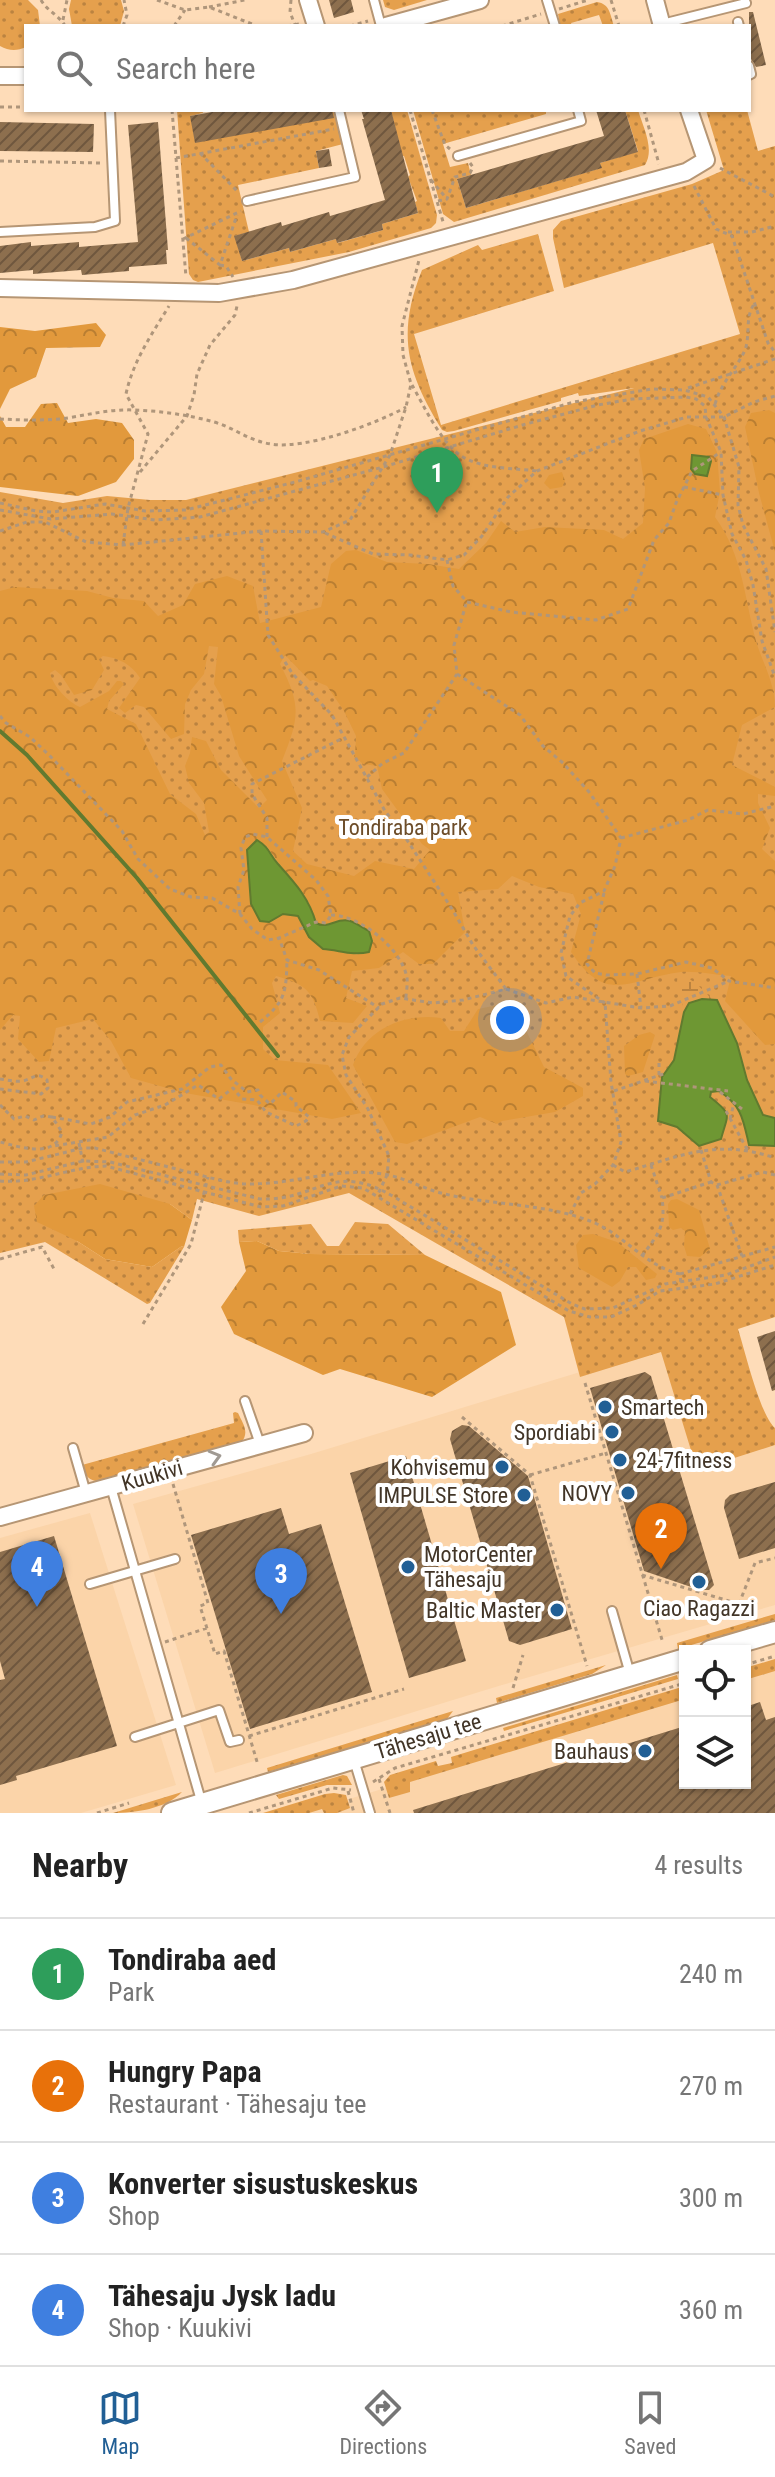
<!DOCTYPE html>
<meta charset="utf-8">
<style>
:root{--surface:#fff;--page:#f2f2f2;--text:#222;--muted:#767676;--line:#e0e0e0;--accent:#215f95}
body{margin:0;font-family:"Roboto Condensed",sans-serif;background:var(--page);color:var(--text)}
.controls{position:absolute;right:24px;bottom:24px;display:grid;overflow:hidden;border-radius:0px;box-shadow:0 2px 6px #0004}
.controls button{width:72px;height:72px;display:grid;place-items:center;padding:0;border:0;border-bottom:2px solid var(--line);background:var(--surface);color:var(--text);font:40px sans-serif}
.you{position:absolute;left:510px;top:1020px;width:28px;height:28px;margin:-20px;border:6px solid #fff;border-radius:50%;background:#1a73e8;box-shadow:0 0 0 12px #1a73e833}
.badge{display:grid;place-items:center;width:52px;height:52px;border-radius:50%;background:var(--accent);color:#fff;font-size:26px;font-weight:700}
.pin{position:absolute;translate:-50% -66px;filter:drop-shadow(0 2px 4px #0008)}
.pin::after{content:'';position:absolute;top:42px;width:28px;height:24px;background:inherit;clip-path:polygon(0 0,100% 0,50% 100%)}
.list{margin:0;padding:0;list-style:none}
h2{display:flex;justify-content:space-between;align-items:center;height:104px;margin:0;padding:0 32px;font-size:34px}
h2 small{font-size:26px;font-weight:400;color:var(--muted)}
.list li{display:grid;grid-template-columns:52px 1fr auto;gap:24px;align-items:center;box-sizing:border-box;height:112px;padding:0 32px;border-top:2px solid var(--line)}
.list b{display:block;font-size:30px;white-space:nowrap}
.list p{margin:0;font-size:26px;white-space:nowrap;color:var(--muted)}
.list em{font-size:26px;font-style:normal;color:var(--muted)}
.icon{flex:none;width:44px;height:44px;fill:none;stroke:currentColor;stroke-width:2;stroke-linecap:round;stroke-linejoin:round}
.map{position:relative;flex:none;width:775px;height:1813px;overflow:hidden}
.search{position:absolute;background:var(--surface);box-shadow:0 2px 6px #0004;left:24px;right:24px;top:24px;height:88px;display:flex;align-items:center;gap:20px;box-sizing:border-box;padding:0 28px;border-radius:0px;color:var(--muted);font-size:30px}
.sheet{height:552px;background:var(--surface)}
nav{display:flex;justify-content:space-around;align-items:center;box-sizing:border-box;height:112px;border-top:2px solid var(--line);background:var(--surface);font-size:22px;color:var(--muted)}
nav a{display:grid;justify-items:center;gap:4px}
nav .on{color:var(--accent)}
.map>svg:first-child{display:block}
.built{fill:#fbd4a9}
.green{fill:url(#green-dots)}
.forest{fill:url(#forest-crowns);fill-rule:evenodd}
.wetland{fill:url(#wetland-marsh)}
.water{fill:#6e9733;stroke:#617a2f;stroke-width:2}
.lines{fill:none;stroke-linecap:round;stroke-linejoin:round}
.stream{stroke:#617a2f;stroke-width:4}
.building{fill:url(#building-hatch)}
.service-casing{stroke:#b69674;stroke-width:12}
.minor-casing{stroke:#b69674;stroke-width:20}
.tertiary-casing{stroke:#b69674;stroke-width:24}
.path{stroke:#af967b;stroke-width:3;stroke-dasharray:4 4;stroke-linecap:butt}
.service{stroke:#fff;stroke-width:8}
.minor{stroke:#fff;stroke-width:16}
.tertiary{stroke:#fff;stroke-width:20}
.oneway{stroke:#a09a93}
.poi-dot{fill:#215f95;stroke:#fff;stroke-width:3}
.labels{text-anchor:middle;stroke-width:8;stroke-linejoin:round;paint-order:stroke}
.park-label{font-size:22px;fill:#6d4d29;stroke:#fff}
.poi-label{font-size:22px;fill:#423527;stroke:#fff;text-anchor:end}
.street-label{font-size:22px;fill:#423527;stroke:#fff}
</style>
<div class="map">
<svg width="775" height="1813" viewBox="0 0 775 1813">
<defs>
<pattern id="green-dots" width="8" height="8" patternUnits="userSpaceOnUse" patternTransform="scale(2)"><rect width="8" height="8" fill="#e5a04d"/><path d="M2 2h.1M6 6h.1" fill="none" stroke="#bb8340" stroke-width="1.8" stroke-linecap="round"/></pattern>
<pattern id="forest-crowns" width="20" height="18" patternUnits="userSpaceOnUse" patternTransform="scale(2)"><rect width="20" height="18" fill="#e2993c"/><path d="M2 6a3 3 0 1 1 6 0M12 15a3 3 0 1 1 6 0" fill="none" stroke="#b97e32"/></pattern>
<pattern id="wetland-marsh" width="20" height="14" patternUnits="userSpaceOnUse" patternTransform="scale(2)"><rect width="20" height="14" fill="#e5a04d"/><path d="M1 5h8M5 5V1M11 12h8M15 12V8" fill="none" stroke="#bb8340"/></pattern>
<pattern id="building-hatch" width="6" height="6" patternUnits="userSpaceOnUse" patternTransform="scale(2)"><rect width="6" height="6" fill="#8d6f4e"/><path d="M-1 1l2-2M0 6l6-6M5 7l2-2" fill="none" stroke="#6f573e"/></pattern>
</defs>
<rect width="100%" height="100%" fill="#fedcb8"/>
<path class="built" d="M662,1347L701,1469L775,1445V1605L502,1685L215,1773L133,1504L311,1454Z
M90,1513L176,1785L81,1813H0V1538Z
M775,1669V1813H303L685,1697V1783H745V1679Z"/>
<path class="green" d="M0,0H28L38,10L40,26H26V47C17,51 9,51 0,46Z
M71,0H121L124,11L120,26H72L69,9Z
M383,0H427L394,10L385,7Z
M597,2C610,4 610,14 614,26H603L599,15L571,23L572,26H560L558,14Z
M177,110H202L203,113L190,116L333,110L343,144L316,151L319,168L238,185L249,232L235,236L242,261L289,248L290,252L336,239L338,243L383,230L382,224L418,213L415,202L417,201L408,177L410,175L404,156H402L391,111L389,110H407L437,215L436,223L431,228L349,252L198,282L193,280L189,274Z
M413,110H546V114L443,144L450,167L468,163L471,175L457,179L466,208L601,168L600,163L638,151L625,110H638C643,127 655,149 645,165L454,222L443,214Z
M706,110H747L758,151L775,146V1317L738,1329C745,1351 760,1415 775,1428V1445L697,1470L661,1352L580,1377L564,1317L349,1193L259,1216L197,1199L192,1220L170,1204L77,1241L105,1259L152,1267L182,1246L184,1247L150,1303L147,1304L45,1242L0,1253V492L63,503L107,496L150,500H186L634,388L579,396L578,393L561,398V401L454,431L447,432L442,430C407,373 396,335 422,270L478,245L482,250L538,234L554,291L414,334L441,425L740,334L713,243L564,288L553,238V230L561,221L692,184L724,170Z
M355,1222L388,1224L425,1255L310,1254L279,1251L257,1241L239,1242L238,1230L311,1224L327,1246H339Z
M235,1412L238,1413C243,1424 250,1432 241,1443L100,1482C89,1480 85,1477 82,1465L234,1423L233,1413Z
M775,1614V1620L678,1649L677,1643Z
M775,1659V1671L745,1680V1668Z
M606,1665L592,1674L497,1703L496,1698Z
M677,1675L678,1679L504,1731L503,1728Z
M685,1686V1699L410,1782V1792L389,1798L384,1782L390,1775L436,1761L438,1766L452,1763L451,1757Z
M453,1711L447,1719L268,1772L267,1768Z
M343,1775L347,1776L352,1785H327L279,1799L276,1795Z
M182,1792C166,1809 134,1813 113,1813Z
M334,1793L346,1795L350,1808L337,1813H324L322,1809L309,1813H263L325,1794Z"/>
<path class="forest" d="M96,323L106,335L100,347L46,348L36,377L10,389L0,409V327L35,331Z
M57,403L68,423L96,419L122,423L134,440V459L116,482L78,496L0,487V416L6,427H25L41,404Z
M769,410L775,413V552L759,493L745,427L751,413Z
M688,424L706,429L717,452L720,492L715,517C743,556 744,596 756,641C763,664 775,683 775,707L742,725L732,765L775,787V796L758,794V803L770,828L762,849L775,861V1044L765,1045L725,1001L731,976C715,975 697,971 681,972C630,978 607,1007 571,952L581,914L573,894L539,887L512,876L498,889L458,892L465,932L433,964H419L403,952L379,968L352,971L346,998L367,1006L353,1023L320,1021C313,991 306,984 276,976L272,983L280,1013L263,1027V1049L275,1060L328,1065L361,1113L332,1119L185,1093L131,1078L111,1041L93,1019L56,1028L49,1061L39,1062L18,1039L20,1016L13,1015L0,1030V591L15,587L87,591L113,598L144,601L158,616L183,605L195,584L227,576L253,586L260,623L321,607L331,564L346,551L356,550L387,562L428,564L459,569L486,543L501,521L515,532L545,527L604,530L623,539L643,523L645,488L639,450L644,439ZM209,646L218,647L214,684L221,696L239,756L267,800L259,808L221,770L206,741L192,737L190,753L185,766L189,783L204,803L209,832L205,835L196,814L170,794L136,724L107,709L109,701L124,684L121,681H117L109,691L80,707C68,702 53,686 50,673L55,670L61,675L74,695L92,690L104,670L99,659L103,656C119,658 131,664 140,678L119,708L125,713L136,705L144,707L171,739L184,734L185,704L191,690L204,674ZM285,655L310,681L313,680L327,686L344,711L356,736L355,757L363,764L377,766L382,789L422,844L430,850L414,869L375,861L354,876L307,864L293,851L302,808L282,761C299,718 302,706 280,664ZM267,846C279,866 296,882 308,901C312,907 312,919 317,924C325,931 333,922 340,921C351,919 360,927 369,931L372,941L357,955L338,950L323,949L309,937L298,916L282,914L269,922Z
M562,472L565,481L562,487L550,489L544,483L549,475Z
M512,1002L544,1067L583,1088V1096L555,1112L502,1121L497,1124L480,1117L407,1144L395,1142L353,1065C366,1029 404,1013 441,1018L450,1031H464L478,1009Z
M650,1032L655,1035L643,1072L628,1076L625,1074L624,1046L639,1035Z
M100,1184L170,1204L192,1220L184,1247L182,1246L152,1267L105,1259L77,1241L37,1222L34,1206L44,1195Z
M677,1199L699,1210L710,1249L700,1257L687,1256L684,1246L685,1231L681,1228L673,1230L669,1227L668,1204L671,1200Z
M593,1234L617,1242L657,1274L655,1278L646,1280L636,1267H628L620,1281L612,1287L579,1268L576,1245L583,1235Z
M257,1241L279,1251L310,1254L425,1255L501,1292L516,1345L432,1397L340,1369L323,1375L234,1334L221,1307L246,1271L239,1242Z"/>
<path class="wetland" d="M679,976C693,977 702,990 712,999H702L689,1003L684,1012L677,980Z"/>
<path class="water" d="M692,455L709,457L711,461L707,476L695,474L691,469Z
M257,840C270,848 269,854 278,864C295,883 309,898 316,923C329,930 336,917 350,921C356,923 363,928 369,931L372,941L369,952C353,956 339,950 323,949L309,937L298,916L283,914L269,922L260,921L251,904L247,850Z
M702,999L717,1000L737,1043L747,1080L763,1115L775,1118V1146L749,1145C743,1119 742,1106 719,1091L711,1092L710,1097C733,1115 728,1113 721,1139L699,1146L677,1127L658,1121L662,1077L674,1060L684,1012L689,1003Z"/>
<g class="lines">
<path class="stream" d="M0,731L27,755L137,878L278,1056"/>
</g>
<path class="building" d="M329,0H351L354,12L334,18Z
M749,12H753L766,65L756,67L751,59L749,50Z
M223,110H332L334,118L195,143L190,116Z
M361,110H391L418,213L382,224L383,230L337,243L336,239L290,252L289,248L242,261L234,236L281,222L282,226L329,212L330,216L385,200L362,119H364Z
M596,110H625L638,152L600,163L602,168L466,208L457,179L604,136Z
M0,122L94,124L93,152L0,151Z
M158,122L168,250H166L167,264L129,267V271L82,275L81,270L33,274V270L0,273V246L31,242V246L79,242V247L138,242L128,125Z
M329,149L332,166L319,168L316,151Z
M775,1331V1390L772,1391L757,1337Z
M645,1372L651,1376L714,1585L709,1590H700L644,1571L590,1388Z
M462,1425L469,1426L528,1476L572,1629L520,1645L509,1641L450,1439L452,1431Z
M406,1456L466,1661L409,1678L350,1473Z
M775,1482V1548L739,1559L724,1508L725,1500L730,1495Z
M281,1508L289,1534L321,1524L372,1692L250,1729L191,1535Z
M54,1536L117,1746L16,1776L17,1780L0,1785V1680L5,1679L0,1661V1552Z
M760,1702L766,1720L775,1717V1813H414L413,1810L685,1726V1783H745V1707Z"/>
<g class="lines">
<defs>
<path id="service" d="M374,0L381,26
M547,0L555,26
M738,22L739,26
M662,24L746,3
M749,66L751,74L749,75
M458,156L581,121L578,110
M247,201L355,177L339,110
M0,232L95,227L115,221L110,110
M245,1401L260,1444
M73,1448L86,1493
M111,1487L202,1804
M90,1584L175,1559
M612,1611L630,1674
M135,1737L219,1710L230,1742L239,1740
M354,1760L370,1813"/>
<path id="minor" d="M308,0L316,26
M655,0L662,26
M386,26L480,0
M0,76H26
M0,288L219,293L293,280L686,172L706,160L689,110
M0,1517L304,1433"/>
<path id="tertiary" d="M710,1651L775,1632
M172,1813L685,1659"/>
</defs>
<use href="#service" class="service-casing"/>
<use href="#minor" class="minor-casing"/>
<use href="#tertiary" class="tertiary-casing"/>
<path class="path" d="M41,0C47,11 59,15 65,26
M157,0L185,10L209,7L257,26
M291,0L290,12L295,25
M611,0L619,26
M209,7L245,0
M559,9L588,0
M63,20L67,0
M123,26L127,15L124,0
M174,26L185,10
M287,26L299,24
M350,26L368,21
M502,26L541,14
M0,107H26
M172,110L186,277
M410,110L444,225
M432,110L445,145L450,149
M644,110L659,164
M200,153L239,193
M176,158L334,129
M0,161L100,163
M720,168L775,197
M431,180L447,199
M694,186L716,229L732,236L768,343L775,352
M438,201L447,199L455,177L470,173L473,167L470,163
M728,232H752L775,226
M186,238L220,265L237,215
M183,239L241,211
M220,265L226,266L233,277
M412,385C424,406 442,445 463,457C483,469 513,468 537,471
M688,388L775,359
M715,404C722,380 740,365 746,347C750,331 745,316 755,303
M0,419C22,420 46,421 68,418C91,414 111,409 135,410C161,411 189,415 214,422C235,428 249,441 271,444C305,450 376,424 406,407
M140,472L187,416L194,395L197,374L210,345L235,315L237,306
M684,487L723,495
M0,503L36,511L53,512L105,504L145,511L186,510L295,482L574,402L652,389L684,390L708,397L724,417L739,467L738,505L743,525L766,569L775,632
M0,510L51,519L112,514L155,520L200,517L383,467L526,424L598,405L632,399L686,397L696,399L705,406L706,417L721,452L723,495L732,534L746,560L753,585L762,641L775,677
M0,531L27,522H45L86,542L123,545L261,531L323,532L350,520L390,455L406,407L411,384L403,355L402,326L419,260
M261,531L268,635L292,673L332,715L385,811L407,840L452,909L473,945L506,989L463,1000L433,1003L400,998L382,1004L349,1037L342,1055L346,1075L368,1109L389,1156L387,1175L377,1196
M325,533L373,554L410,555L447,560L464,555L482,536L508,497L537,471L640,431L687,417H724L754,402L775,396
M123,545L128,508L148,434L126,394C133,361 152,334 169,306
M447,560L453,586L467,602L511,612L596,620L628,609L654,540L669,523L676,503L692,471L721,452
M457,674L520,715L543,746L563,763L589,792L621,838L615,866L604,891L580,903L570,916L561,953L566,976L605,1003
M0,716L6,723L30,737L49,755L122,831L138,859L170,889L191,897L212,898L240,914L252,929L268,940L279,938
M367,777L383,763L404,753L457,674L454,645L466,604
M267,837V818L252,794V784L343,738
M621,838L688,820L708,810L743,814L775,806
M604,893L587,964L595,973L606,975L637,974L686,962L712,968L729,981L775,988
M240,914L238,887L244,870L241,848L245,837L253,834L267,837L316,880L328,896L331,915L326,923L316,922L279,938L287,960L319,970L379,1008
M331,915C360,915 402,949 407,978C408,984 406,992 406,998
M637,974L641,1008
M506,989L546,1003L573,997L641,1008L670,1006L729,981
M260,1022C286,1001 286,992 287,960
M659,1075V1063
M0,1079C7,1080 15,1082 22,1081C34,1079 36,1071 47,1080L48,1088L41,1094L0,1089
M645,1081L728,1091
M614,1091L666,1073
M720,1092L742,1109
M0,1105L14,1119L25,1116L34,1120L43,1116L52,1117L62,1132C55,1159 20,1147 0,1142
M726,1111L748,1151
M52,1117L91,1124L110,1117L127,1102L182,1089L210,1067L221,1065L231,1079L247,1092L258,1090L260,1095L270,1104L282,1092L296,1102V1106L309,1117L306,1121L296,1126L266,1112L257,1100L242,1099L233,1088L219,1099L198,1085L165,1105L135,1115L108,1137L54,1146
M730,1119L734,1103
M79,1143L83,1163
M701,1150L711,1182L717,1185L742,1256
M0,1162H26L83,1148H95C125,1156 154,1163 184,1171C205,1176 228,1184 250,1184C295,1184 338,1167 383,1174C403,1177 422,1188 441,1193C491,1206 551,1203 597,1224C627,1238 646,1266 680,1274L681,1285
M613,1165L625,1172C681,1156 716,1138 775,1158
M651,1165L662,1198
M0,1174L26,1175L83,1161L110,1162L260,1199C320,1201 331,1159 396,1198L572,1304L585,1309L613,1308L665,1284L726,1275L775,1257
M0,1181C36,1184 70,1167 106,1166L261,1207L283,1206L341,1186L363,1188L569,1311L590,1317H611L637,1305L660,1291L715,1284L775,1265
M717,1185L763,1172L775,1175
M570,1214L581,1193L595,1184L613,1165L621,1142L611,1082L605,1003
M642,1256C658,1234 666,1227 662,1198L711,1182
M0,1259L42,1247L54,1269
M680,1274L775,1247
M143,1324L191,1244L208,1177
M585,1383L663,1643
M462,1417L530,1475L587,1666
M530,1475L606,1453
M173,1484L208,1603L200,1606L215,1654L224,1651L258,1765
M642,1575L739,1604L744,1618
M739,1604L755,1563L775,1558
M165,1642L207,1628
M745,1665L775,1656
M513,1688L523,1655
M249,1736L404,1689
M379,1779L390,1813
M373,1782L395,1768L685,1683
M348,1791L354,1813
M97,1813L129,1803
M249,1813L333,1788L351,1790"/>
<use href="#service" class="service"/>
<use href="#minor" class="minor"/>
<use href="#tertiary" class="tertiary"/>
</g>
<defs><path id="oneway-chevron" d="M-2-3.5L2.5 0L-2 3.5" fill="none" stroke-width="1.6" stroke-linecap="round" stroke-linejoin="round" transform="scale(2)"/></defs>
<use class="oneway" href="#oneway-chevron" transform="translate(215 1457) rotate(-16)"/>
<g class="poi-dot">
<circle cx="605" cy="1407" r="8"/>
<circle cx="612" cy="1432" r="8"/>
<circle cx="620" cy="1460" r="8"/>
<circle cx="502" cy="1467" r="8"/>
<circle cx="628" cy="1493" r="8"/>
<circle cx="524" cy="1495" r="8"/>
<circle cx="408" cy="1567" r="8"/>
<circle cx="699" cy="1582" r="8"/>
<circle cx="557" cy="1610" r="8"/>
<circle cx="645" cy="1751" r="8"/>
</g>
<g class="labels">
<g class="park-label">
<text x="403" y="835">Tondiraba park</text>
</g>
<g class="poi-label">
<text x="621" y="1415" text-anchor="start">Smartech</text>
<text x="596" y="1440">Spordiabi</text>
<text x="636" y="1468" text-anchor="start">24-7fitness</text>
<text x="486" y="1475">Kohvisemu</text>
<text x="612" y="1501">NOVY</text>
<text x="508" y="1503">IMPULSE Store</text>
<text x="424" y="1562" text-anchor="start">MotorCenter<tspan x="424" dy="25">Tähesaju</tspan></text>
<text x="699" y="1616" text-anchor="middle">Ciao Ragazzi</text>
<text x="541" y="1618">Baltic Master</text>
<text x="629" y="1759">Bauhaus</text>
</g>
<g class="street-label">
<text transform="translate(152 1475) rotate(-16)" y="8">Kuukivi</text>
<text transform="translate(428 1736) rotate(-17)" y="8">Tähesaju tee</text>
</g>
</g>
</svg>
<div class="controls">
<button><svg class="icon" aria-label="locate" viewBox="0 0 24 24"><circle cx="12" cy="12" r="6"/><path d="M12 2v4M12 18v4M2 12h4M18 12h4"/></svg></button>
<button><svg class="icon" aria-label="layers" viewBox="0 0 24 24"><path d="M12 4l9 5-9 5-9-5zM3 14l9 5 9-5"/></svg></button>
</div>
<div class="you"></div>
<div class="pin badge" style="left:437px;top:513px;background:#2e9e5b">1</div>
<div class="pin badge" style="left:661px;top:1569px;background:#e8710a">2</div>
<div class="pin badge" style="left:281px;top:1614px;background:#3f7fe0">3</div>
<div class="pin badge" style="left:37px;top:1607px;background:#3f7fe0">4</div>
<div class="search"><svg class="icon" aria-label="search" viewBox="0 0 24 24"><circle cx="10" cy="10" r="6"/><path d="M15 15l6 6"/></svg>Search here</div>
</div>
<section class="sheet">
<h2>Nearby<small>4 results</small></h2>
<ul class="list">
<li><span class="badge" style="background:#2e9e5b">1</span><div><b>Tondiraba aed</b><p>Park</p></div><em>240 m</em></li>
<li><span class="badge" style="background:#e8710a">2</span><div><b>Hungry Papa</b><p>Restaurant · Tähesaju tee</p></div><em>270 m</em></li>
<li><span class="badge" style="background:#3f7fe0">3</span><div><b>Konverter sisustuskeskus</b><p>Shop</p></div><em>300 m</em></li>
<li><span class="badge" style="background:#3f7fe0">4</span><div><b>Tähesaju Jysk ladu</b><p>Shop · Kuukivi</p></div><em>360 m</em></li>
</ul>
</section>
<nav>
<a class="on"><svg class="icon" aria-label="map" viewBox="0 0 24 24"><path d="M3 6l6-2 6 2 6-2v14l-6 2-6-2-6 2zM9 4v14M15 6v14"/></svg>Map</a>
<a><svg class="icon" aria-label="directions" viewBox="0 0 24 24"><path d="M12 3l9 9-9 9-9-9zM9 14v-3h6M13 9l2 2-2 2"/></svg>Directions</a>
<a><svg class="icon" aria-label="saved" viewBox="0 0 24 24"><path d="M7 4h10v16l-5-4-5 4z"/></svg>Saved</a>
</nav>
